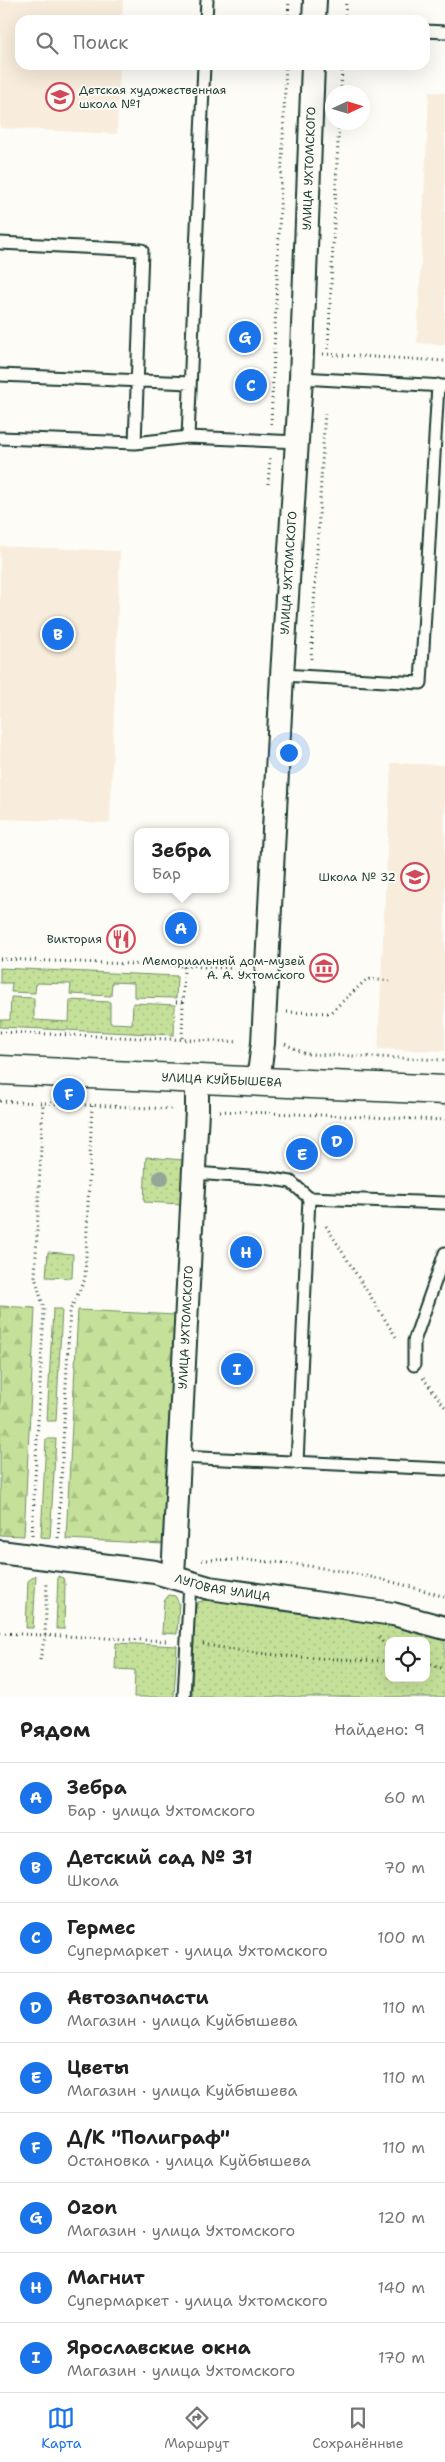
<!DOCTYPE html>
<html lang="ru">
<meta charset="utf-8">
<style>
:root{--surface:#fff;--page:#f2f2f2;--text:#222;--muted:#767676;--line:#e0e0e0;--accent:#1a73e8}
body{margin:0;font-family:"Shantell Sans",sans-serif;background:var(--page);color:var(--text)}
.controls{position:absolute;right:15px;bottom:15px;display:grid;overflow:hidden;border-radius:10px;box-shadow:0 5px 20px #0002}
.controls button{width:45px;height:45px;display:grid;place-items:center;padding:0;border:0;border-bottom:1px solid var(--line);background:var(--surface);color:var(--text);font:25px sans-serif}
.compass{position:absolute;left:325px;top:85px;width:45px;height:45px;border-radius:50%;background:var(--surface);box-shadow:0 5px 20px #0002;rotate:86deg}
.you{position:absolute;left:288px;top:752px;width:18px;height:18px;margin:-12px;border:4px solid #fff;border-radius:50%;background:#1a73e8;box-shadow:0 0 0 8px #1a73e833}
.badge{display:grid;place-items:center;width:32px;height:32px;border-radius:50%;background:var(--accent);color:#fff;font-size:16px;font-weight:700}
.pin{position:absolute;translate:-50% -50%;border:2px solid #fff;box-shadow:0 1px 5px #0006}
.popup{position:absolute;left:134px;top:828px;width:95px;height:65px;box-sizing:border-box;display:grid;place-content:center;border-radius:10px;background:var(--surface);filter:drop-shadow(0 1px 4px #0005);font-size:16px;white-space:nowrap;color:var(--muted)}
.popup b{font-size:19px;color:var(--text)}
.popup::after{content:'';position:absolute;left:50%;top:100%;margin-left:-10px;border:10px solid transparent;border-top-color:var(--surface)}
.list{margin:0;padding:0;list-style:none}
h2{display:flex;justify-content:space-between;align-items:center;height:65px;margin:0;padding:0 20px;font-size:21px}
h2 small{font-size:16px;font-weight:400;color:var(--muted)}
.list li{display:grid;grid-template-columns:32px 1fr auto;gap:15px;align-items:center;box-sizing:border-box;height:70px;padding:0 20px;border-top:1px solid var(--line)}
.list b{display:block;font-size:19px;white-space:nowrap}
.list p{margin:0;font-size:16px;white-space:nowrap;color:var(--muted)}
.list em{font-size:16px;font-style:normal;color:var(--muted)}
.icon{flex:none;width:28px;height:28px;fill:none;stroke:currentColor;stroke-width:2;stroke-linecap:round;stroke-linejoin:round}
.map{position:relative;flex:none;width:445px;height:1697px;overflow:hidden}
.search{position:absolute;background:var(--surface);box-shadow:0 5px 20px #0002;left:15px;right:15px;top:15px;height:55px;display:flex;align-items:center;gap:12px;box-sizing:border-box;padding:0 18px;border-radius:15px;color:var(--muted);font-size:19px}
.sheet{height:695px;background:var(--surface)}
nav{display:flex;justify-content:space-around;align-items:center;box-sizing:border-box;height:70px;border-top:1px solid var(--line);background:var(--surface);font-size:14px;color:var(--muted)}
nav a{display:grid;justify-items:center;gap:2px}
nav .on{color:var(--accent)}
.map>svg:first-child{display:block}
.built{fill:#f8eddc}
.grass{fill:url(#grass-dots);stroke:#728f66;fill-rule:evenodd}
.forest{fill:url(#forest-firs);stroke:#728f66}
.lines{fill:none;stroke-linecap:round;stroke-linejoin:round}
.lane-casing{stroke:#1f3d34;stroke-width:15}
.street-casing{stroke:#1f3d34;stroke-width:26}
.secondary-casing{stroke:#1f3d34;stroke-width:31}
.path{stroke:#1f3d34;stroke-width:3;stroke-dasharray:1 4;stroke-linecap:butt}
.lane{stroke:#fdfcf7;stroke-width:11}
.street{stroke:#fdfcf7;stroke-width:22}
.secondary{stroke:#fdfcf7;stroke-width:28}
.tree{fill:#95a597}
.labels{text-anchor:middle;stroke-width:4;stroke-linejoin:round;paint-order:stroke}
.poi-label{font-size:12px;fill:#1f3d34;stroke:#fdfcf7;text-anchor:end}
.street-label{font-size:12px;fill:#1f3d34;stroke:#fdfcf7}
</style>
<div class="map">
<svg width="445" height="1697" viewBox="0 0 445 1697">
<defs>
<pattern id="grass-dots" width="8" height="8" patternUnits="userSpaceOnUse" patternTransform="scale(1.25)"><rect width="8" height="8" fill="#c5e199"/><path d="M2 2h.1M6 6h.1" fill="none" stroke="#a9c284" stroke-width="1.8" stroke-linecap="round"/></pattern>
<pattern id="forest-firs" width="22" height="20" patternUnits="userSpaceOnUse" patternTransform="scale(1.25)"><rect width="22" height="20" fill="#c5e199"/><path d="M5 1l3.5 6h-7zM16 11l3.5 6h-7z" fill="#a9c284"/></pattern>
</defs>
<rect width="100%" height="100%" fill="#fdfcf7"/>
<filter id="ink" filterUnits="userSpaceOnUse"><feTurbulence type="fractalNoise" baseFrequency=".02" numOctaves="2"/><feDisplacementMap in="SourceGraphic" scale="10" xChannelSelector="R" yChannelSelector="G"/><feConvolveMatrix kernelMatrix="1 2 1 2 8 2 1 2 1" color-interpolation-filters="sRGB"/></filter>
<g filter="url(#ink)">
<path class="built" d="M0,0H123L122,20H20V65H120L117,134L0,128Z
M429,92L445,93V345L417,343Z
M0,546L120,551L110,823L0,819Z
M391,763L445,765V1051L378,1049Z"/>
<path class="grass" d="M0,968L177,976L176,998L134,997V983L112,982L111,996L70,994L71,984L36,983L35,993L11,992L12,983H0Z
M11,997L34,998V1020L69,1022L70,1000L110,1002V1023L132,1024L133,1003L175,1005L174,1035L0,1027V1020H10Z
M146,1157L184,1160L182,1204L144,1202Z
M48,1252L73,1254L72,1278L46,1277Z
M53,1309H62L56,1421H47Z
M46,1439H56L50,1538L41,1537Z
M36,1575L33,1628H26L28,1581Z
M58,1576L63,1578L65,1584L64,1629H56Z
M169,1595L175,1596L179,1603L177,1634L162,1633L164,1601Z
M206,1600C286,1609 368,1615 445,1641V1697H192L195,1609L198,1602ZM389,1641H426V1678H389Z
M116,1643L177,1646L174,1697H134L135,1670L115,1669Z"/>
<path class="forest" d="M0,1306L35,1308L24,1536L0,1535Z
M78,1310L176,1315L164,1544L66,1539Z"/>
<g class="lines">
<defs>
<path id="lane" d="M206,20L207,0
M425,31L445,32
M0,243L142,250L135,443
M0,375L190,383
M301,378L444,386
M188,437L204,65
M0,438L135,443L188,437L298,442
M282,675L421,683L438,385
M194,1173L266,1178L291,1182L309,1198
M414,1365V1341L445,1253
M179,1457L445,1469
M297,1463L309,1198L445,1203
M184,1697L190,1582"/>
<g id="street">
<path d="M314,20L315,0"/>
<path id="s1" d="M258,1082L263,1043L282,675L301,378L313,65"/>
<path id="s2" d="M0,1552L155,1572L209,1588L393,1614L445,1628"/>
<path id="s3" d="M173,1576L197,1110V1079"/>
</g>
<g id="secondary">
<path id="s4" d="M0,1070L445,1090"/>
</g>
</defs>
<use href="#lane" class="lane-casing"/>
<use href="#street" class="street-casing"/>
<use href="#secondary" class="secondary-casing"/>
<path class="path" d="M288,20L289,0
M345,20L346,0
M341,92L342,65
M328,349L339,122
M323,354L445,361
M271,424L286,65
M268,484L270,458
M311,659L325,410
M0,959L184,966L182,1039
M184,966L243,969
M176,1002H183
M287,1012L330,1013L367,979L393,981
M0,1032L239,1042
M285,1044L306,1054L445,1060
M0,1101L174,1109
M220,1111L445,1120
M326,1226L396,1337
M423,1378L445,1407
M32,1535L44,1309L35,1277L43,1103
M58,1538L70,1310L85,1279L92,1105
M202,1560C285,1558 366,1572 445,1597
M0,1633L168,1641
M379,1637L389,1651
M203,1644C264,1657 327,1659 389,1661
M40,1660L45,1636L47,1581
M426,1663L445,1669"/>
<use href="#lane" class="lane"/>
<use href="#street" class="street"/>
<use href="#secondary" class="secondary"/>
</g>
<circle class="tree" cx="161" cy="1178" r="8"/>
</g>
<defs>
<symbol id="school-ring" viewBox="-11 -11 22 22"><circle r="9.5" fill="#fdfcf7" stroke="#d1495b" stroke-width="1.5"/><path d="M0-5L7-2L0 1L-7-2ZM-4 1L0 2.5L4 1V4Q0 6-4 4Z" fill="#d1495b"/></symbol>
<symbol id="restaurant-ring" viewBox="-11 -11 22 22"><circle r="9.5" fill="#fdfcf7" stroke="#d1495b" stroke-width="1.5"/><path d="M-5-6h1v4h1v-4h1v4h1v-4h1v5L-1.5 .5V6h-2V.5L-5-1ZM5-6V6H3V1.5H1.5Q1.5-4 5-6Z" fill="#d1495b"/></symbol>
<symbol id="museum-ring" viewBox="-11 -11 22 22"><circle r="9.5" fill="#fdfcf7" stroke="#d1495b" stroke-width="1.5"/><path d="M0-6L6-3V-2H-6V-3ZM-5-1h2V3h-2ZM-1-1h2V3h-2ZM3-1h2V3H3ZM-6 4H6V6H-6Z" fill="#d1495b"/></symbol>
</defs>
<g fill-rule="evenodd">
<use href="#school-ring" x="44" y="81" width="32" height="32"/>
<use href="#school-ring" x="399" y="861" width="32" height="32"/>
<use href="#restaurant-ring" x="105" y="923" width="32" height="32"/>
<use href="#museum-ring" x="308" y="952" width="32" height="32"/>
</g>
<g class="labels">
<g class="poi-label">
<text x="79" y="94" text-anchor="start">Детская художественная<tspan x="79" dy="14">школа №1</tspan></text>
<text x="396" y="881">Школа № 32</text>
<text x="102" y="943">Виктория</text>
<text x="305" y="965">Мемориальный дом-музей<tspan x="305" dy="14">А. А. Ухтомского</tspan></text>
</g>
<g class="street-label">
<text dy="4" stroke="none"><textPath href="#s1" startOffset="915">УЛИЦА УХТОМСКОГО</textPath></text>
<text dy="4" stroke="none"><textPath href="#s1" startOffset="510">УЛИЦА УХТОМСКОГО</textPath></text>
<text dy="4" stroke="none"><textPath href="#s4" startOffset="222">УЛИЦА КУЙБЫШЕВА</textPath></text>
<text dy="4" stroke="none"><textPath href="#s3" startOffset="249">УЛИЦА УХТОМСКОГО</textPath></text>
<text dy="4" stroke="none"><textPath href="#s2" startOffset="226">ЛУГОВАЯ УЛИЦА</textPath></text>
</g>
</g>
</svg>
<div class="controls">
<button><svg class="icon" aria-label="locate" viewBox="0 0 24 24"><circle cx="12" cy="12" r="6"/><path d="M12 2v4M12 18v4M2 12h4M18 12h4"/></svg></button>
</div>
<svg class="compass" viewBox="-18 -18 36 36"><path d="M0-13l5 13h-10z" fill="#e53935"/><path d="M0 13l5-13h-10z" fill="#767676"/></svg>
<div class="you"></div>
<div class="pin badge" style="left:181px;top:928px">A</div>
<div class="popup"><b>Зебра</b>Бар</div>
<div class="pin badge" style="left:58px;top:634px">B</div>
<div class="pin badge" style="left:251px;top:385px">C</div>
<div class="pin badge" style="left:337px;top:1141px">D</div>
<div class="pin badge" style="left:302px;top:1154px">E</div>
<div class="pin badge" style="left:69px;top:1094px">F</div>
<div class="pin badge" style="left:245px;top:337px">G</div>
<div class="pin badge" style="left:246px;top:1252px">H</div>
<div class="pin badge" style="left:237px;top:1369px">I</div>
<div class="search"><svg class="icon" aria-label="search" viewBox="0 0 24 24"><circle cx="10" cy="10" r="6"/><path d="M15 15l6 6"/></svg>Поиск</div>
</div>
<section class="sheet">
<h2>Рядом<small>Найдено: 9</small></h2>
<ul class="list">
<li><span class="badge">A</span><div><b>Зебра</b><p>Бар · улица Ухтомского</p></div><em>60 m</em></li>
<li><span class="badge">B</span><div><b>Детский сад № 31</b><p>Школа</p></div><em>70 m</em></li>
<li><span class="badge">C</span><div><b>Гермес</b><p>Супермаркет · улица Ухтомского</p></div><em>100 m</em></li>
<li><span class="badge">D</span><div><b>Автозапчасти</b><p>Магазин · улица Куйбышева</p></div><em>110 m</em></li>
<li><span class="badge">E</span><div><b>Цветы</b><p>Магазин · улица Куйбышева</p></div><em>110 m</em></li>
<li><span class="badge">F</span><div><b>Д/К &quot;Полиграф&quot;</b><p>Остановка · улица Куйбышева</p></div><em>110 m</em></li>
<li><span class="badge">G</span><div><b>Ozon</b><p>Магазин · улица Ухтомского</p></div><em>120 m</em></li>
<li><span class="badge">H</span><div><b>Магнит</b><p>Супермаркет · улица Ухтомского</p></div><em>140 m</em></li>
<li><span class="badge">I</span><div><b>Ярославские окна</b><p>Магазин · улица Ухтомского</p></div><em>170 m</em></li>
</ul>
</section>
<nav>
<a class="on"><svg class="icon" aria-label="map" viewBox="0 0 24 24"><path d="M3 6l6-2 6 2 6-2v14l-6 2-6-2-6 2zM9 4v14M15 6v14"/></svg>Карта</a>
<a><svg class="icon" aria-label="directions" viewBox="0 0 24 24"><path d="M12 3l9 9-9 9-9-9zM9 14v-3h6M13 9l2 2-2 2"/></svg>Маршрут</a>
<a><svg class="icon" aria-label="saved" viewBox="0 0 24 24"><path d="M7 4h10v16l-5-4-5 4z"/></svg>Сохранённые</a>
</nav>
